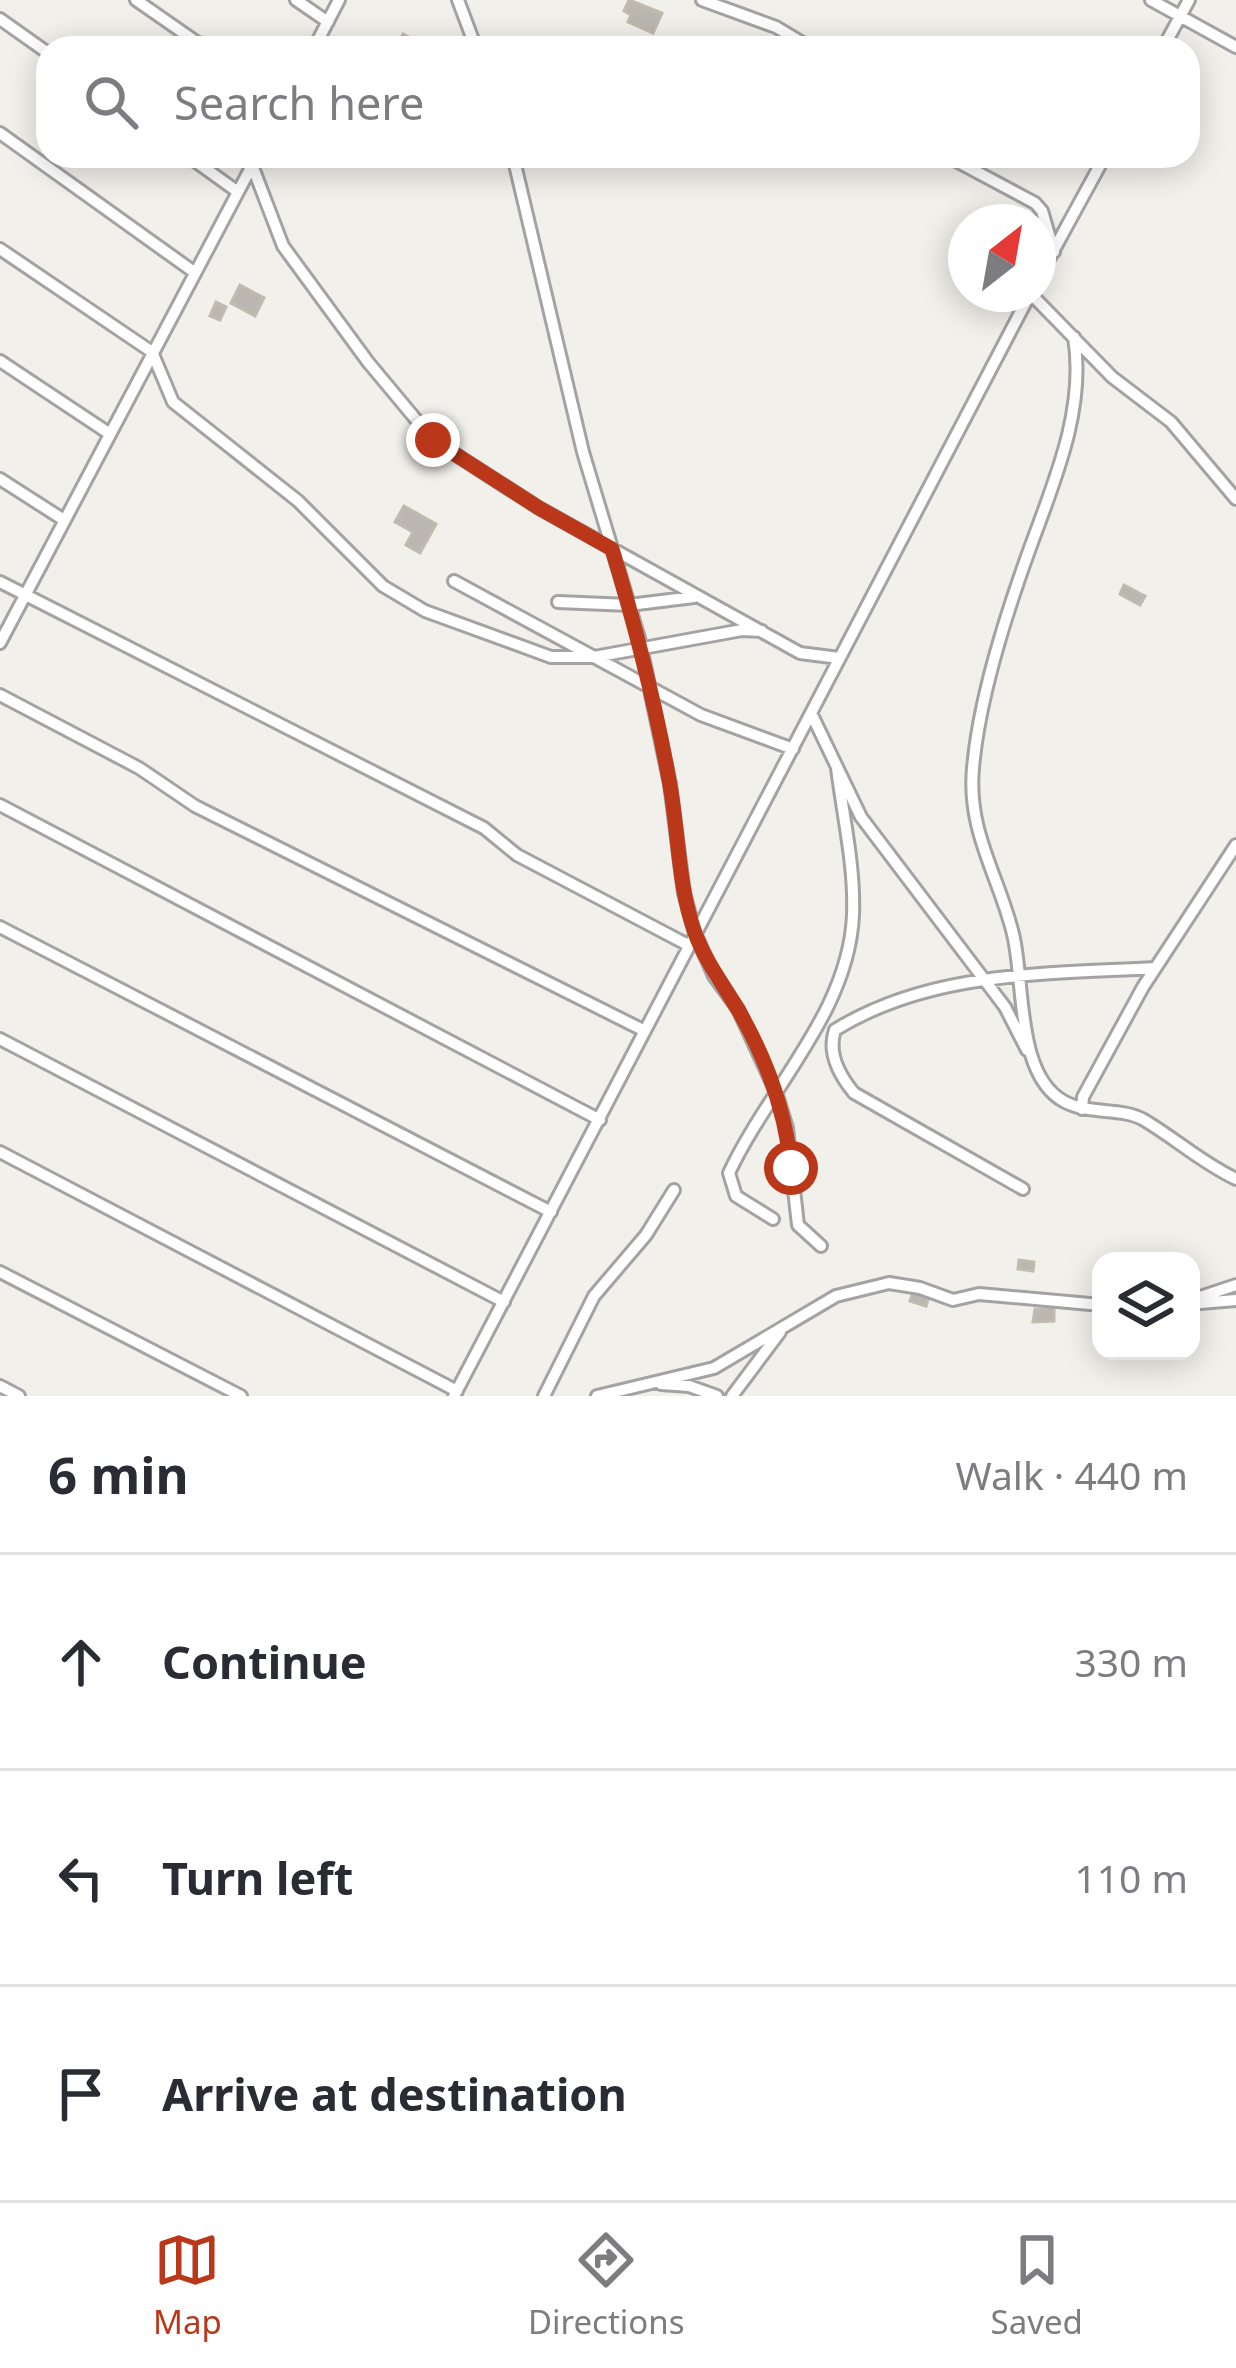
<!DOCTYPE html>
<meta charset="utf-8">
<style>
:root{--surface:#fff;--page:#f2f2f3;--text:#2b2b33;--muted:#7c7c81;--line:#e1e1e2;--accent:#ba371a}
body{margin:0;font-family:"Noto Sans",sans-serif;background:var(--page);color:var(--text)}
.controls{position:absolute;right:36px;bottom:36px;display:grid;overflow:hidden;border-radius:24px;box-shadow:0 6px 30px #0003}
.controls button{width:108px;height:108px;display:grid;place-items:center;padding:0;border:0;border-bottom:3px solid var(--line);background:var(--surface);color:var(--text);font:60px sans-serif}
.compass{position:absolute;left:948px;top:204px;width:108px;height:108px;border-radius:50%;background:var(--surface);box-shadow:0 6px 30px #0003;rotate:31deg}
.stop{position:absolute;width:36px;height:36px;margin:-27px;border:9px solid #ba371a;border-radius:50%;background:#fff}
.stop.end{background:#ba371a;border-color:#fff;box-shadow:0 3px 12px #0008}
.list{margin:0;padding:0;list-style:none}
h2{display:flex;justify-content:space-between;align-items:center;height:156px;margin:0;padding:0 48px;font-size:51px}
h2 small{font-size:39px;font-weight:400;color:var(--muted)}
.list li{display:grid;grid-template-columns:78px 1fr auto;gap:36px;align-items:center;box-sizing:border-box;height:216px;padding:0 48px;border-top:3px solid var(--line)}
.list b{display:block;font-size:45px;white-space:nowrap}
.list em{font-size:39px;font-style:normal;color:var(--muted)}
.icon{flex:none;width:66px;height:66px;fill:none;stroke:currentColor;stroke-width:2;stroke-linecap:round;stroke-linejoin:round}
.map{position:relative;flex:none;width:1236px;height:1396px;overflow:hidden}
.search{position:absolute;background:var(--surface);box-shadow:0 6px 30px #0003;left:36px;right:36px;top:36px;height:132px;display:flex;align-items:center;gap:30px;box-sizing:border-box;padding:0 42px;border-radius:36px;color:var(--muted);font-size:45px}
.sheet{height:804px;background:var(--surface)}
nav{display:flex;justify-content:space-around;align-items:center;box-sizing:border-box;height:168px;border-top:3px solid var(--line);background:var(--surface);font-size:33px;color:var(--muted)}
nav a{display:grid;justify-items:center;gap:6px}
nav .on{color:var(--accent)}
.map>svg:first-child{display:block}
.building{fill:#bab6b0;stroke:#c1baae;stroke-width:3}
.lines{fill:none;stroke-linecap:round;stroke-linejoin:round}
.street-casing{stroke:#a3a3a3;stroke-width:16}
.street{stroke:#fff;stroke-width:10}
.route{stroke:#ba371a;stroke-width:15}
</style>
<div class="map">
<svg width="1236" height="1396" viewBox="0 0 1236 1396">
<rect width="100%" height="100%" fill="#f1f0ea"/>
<path class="building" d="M629,0L662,13L653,33L628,22L631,15L624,11Z
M403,34L429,48H396Z
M240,285L264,298L255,316L231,303Z
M216,302L226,307L220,320L210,316Z
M404,506L436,524L420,553L406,545L413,532L395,522Z
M1124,585L1145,596L1140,605L1120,594Z
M1019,1260L1034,1262L1033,1271L1018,1269Z
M913,1292L929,1296L926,1306L910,1301Z
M1049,1304L1054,1306V1321L1033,1322L1035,1309H1046Z"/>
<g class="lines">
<defs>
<path id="street" d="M136,0L205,48
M296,0L328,22
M458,0L476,48
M702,0L776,27L811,48
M1151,0L1236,47
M0,19L48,53
M314,48L339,0
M1163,48L1189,0
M0,133L194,272
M188,156L238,192
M513,156L583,452L639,638L670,784L684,893L695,933L714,976L738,1009L776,1092L787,1128L798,1225L821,1246
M947,156L1035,203L1042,211L1054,252
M252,165L283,246L368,362L433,440L539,508L800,653L839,658
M0,249L152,352L173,402L298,501L383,586L425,611L551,657H594L742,630L762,631
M1038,279L1105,156
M1031,294L1112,377L1171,422L1236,499
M1074,337C1086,409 1054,482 1030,548C1006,614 979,698 973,768C967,832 999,876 1013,934C1025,982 1015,1076 1065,1102C1090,1115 1121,1107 1144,1120C1176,1139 1202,1163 1236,1179
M0,361L110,434
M0,479L64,520
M454,581L701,715L793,749
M0,582L484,828L517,855L688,945
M558,602L629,605L694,597
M0,643L257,156
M0,695L139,768L195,806L645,1031
M811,713L861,817L1005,1007L1027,1050
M0,805L600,1120
M0,927L551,1212
M0,1039L504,1302
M1082,1109L1083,1097L1143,987L1236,845
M0,1152L457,1391
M1023,1189L854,1093C840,1076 827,1053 835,1030C930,971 1046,974 1154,968
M773,1219L736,1196L729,1173C768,1089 849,1012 853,915C855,867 843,816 837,768
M0,1272L241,1396
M1191,1300L1236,1285
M1200,1303L1236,1300
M661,1384L689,1386L717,1396
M0,1386L19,1396
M454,1396L1030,294
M544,1396L594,1296L646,1235L674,1190
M597,1396L714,1368L836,1296L889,1283L920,1288L953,1300L979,1294L1101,1305
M732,1396L780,1332"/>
</defs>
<use href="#street" class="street-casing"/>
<use href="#street" class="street"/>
</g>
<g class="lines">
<path class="route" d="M433,440L539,508L612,549C635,625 655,702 669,780C679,831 677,883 695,933C706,963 724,985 740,1013C767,1061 786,1112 791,1168"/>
</g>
</svg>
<div class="controls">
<button><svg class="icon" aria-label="layers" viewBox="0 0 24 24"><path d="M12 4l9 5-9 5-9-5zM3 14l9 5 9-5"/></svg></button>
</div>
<svg class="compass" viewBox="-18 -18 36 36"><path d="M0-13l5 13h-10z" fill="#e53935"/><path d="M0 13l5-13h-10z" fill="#7c7c81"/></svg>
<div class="stop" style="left:791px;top:1168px"></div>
<div class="stop end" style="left:433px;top:440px"></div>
<div class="search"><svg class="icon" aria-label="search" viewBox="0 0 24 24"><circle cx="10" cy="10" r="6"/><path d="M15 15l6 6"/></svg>Search here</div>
</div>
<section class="sheet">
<h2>6 min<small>Walk · 440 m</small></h2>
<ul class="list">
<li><svg class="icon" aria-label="ahead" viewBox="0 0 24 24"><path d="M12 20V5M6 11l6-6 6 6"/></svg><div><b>Continue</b></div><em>330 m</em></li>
<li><svg class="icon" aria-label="left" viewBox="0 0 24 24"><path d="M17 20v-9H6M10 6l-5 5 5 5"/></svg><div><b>Turn left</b></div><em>110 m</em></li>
<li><svg class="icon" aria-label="arrive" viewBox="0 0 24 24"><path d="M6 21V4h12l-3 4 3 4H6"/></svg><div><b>Arrive at destination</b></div></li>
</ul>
</section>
<nav>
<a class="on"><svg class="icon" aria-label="map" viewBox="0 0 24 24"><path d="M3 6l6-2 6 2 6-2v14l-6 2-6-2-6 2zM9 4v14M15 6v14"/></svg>Map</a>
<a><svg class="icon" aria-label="directions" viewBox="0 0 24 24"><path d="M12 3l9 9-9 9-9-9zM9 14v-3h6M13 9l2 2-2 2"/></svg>Directions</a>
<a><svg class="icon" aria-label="saved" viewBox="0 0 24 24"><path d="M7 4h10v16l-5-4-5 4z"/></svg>Saved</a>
</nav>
